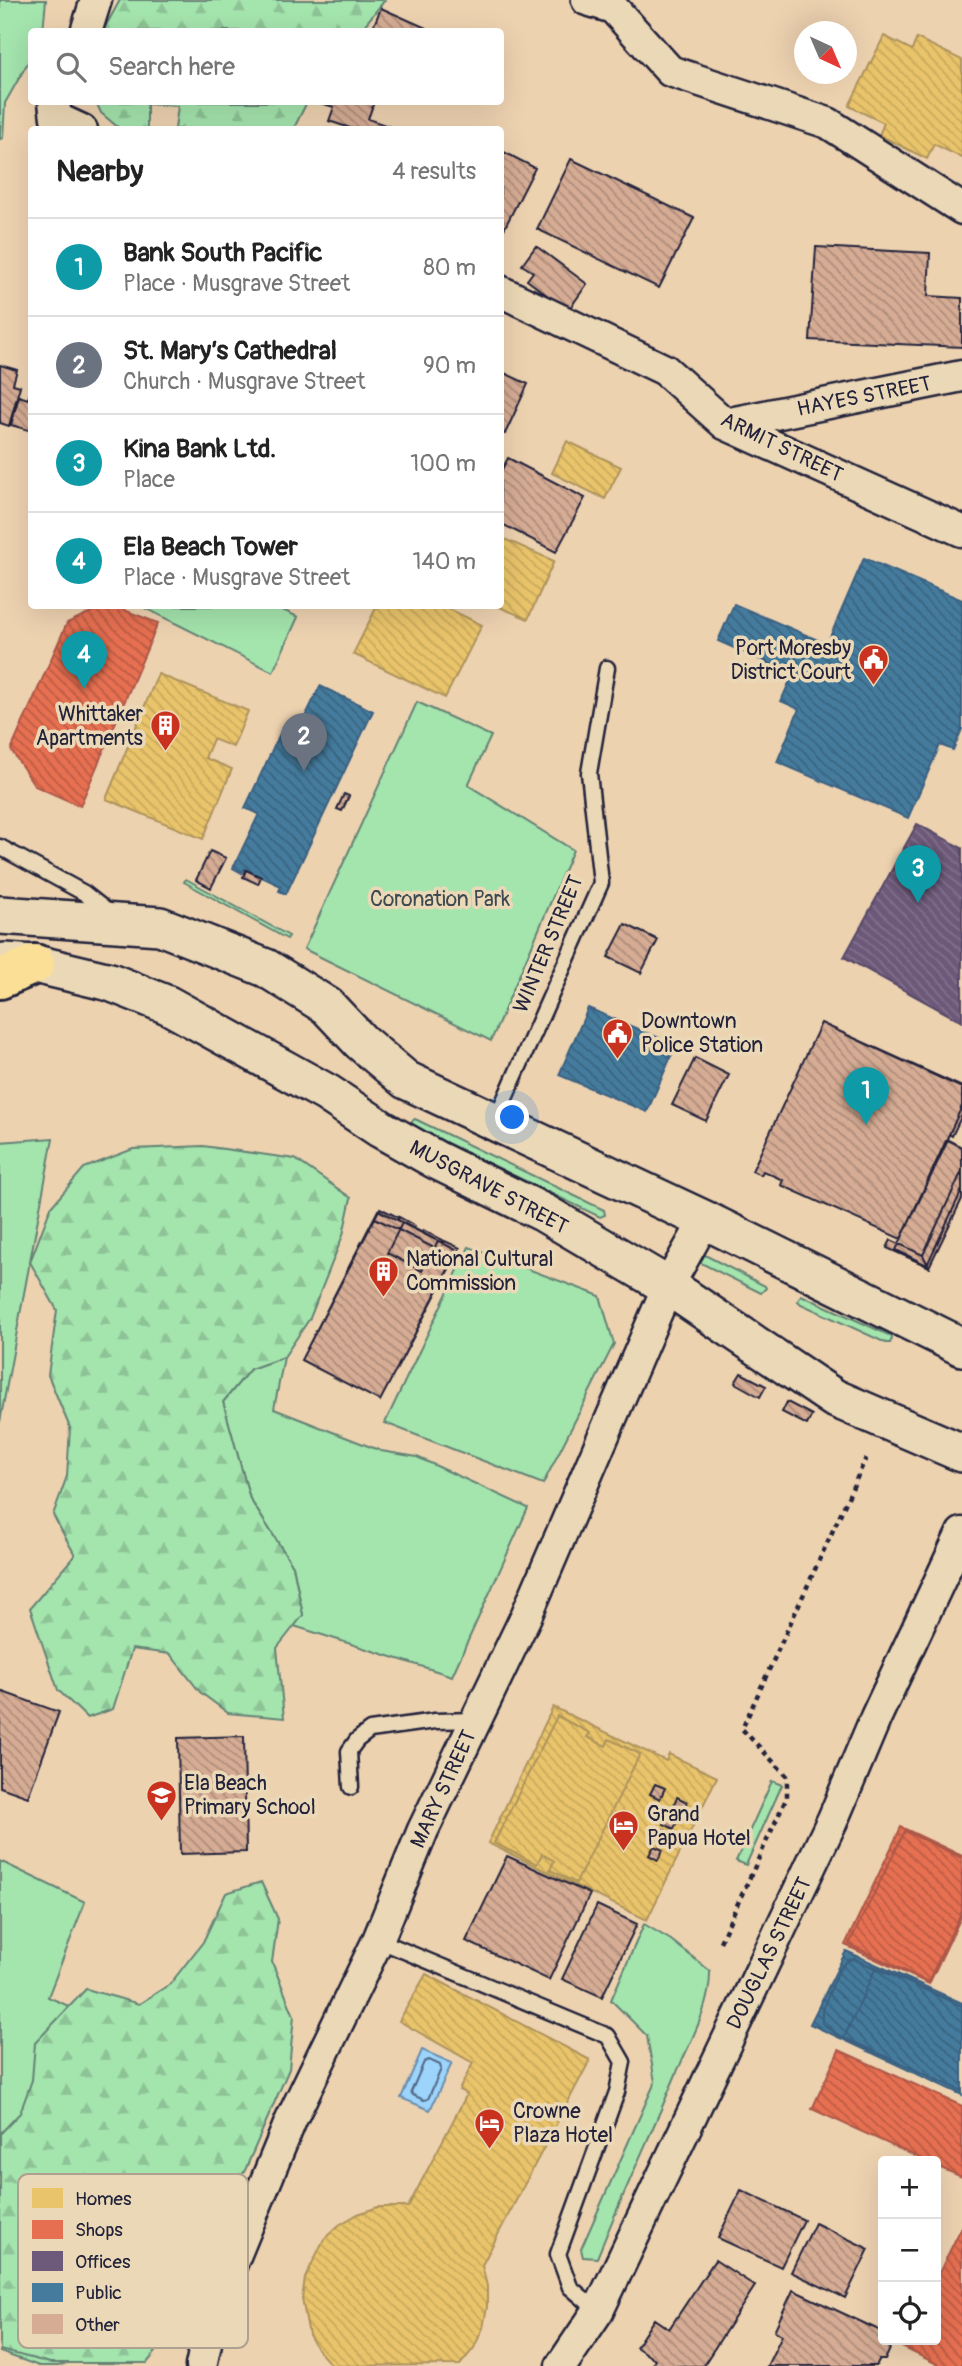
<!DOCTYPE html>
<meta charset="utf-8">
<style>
:root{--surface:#fff;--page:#f2f2f2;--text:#222;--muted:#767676;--line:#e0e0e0;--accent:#c8321e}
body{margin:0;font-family:Pangolin,sans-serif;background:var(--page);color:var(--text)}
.controls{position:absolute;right:21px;bottom:21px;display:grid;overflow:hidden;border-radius:7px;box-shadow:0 7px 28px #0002}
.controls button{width:63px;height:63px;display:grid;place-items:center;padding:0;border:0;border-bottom:2px solid var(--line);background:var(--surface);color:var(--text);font:35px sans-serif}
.compass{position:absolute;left:794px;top:21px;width:63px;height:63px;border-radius:50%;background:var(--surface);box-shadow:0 7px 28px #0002;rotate:136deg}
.you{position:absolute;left:513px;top:1118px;width:24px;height:24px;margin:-18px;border:5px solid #fff;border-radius:50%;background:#1a73e8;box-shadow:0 0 0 10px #1a73e833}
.badge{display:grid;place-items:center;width:46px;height:46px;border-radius:50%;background:var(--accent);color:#fff;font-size:23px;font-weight:700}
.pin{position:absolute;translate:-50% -58px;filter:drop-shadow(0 2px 4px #0008)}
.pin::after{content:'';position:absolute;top:37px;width:24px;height:21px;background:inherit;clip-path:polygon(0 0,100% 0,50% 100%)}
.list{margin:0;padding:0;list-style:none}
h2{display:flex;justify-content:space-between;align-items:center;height:91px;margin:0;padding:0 28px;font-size:30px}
h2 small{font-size:23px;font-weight:400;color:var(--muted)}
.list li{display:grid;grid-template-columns:46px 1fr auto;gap:21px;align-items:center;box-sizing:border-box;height:98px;padding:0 28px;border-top:2px solid var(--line)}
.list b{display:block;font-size:26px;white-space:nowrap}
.list p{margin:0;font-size:23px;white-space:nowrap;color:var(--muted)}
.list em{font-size:23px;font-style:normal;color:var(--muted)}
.icon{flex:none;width:38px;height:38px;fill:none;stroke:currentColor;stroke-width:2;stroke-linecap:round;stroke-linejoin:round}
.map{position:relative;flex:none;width:962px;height:2366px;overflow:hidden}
.search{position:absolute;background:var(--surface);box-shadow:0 7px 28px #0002;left:28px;top:28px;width:476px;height:77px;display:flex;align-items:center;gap:18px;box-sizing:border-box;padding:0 24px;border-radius:7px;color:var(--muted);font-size:26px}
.panel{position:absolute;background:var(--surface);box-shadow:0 7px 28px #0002;left:28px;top:126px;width:476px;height:483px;border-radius:7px}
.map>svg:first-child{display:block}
.green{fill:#a4e4ad;stroke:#638374;stroke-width:2}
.forest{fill:url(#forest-firs);stroke:#638374;stroke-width:2}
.water{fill:#9cd4fb;stroke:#6b8dae;stroke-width:2}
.homes{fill:url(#homes-back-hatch);stroke:#ad935c;stroke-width:2}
.shops{fill:url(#shops-back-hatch);stroke:#ac584a;stroke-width:2}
.offices{fill:url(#offices-back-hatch);stroke:#564867;stroke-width:2}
.public{fill:url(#public-back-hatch);stroke:#3a6080;stroke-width:2}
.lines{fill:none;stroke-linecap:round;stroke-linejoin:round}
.shore{stroke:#536988;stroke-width:2}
.building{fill:url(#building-back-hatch);stroke:#22223b;stroke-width:2}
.service-casing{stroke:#22223b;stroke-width:19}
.minor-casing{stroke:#22223b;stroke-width:35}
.tertiary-casing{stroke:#22223b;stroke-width:42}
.trunk-casing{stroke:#22223b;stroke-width:44}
.path{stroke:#22223b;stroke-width:4.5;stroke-dasharray:5 5;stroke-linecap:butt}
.service{stroke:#ebd8b6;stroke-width:14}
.minor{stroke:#ebd8b6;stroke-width:30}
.tertiary{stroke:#ebd8b6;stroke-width:37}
.trunk{stroke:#fbdf96;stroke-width:38}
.labels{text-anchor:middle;stroke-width:7;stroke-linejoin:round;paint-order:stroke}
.street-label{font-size:21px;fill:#22223b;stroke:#ebd8b6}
.poi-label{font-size:21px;fill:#22223b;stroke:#ebd8b6;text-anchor:start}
.park-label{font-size:21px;fill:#3c4952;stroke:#ebd8b6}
.key{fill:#ebd8b6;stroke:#afa191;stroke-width:2}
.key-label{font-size:19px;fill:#22223b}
</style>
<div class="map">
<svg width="962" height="2366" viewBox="0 0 962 2366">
<defs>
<pattern id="forest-firs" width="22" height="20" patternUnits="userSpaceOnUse" patternTransform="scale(1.75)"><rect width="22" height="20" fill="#a4e4ad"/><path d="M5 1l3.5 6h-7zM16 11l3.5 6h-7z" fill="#8dc396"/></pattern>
<pattern id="homes-back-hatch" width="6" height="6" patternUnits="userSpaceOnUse" patternTransform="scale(1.75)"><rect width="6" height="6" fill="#e9c46a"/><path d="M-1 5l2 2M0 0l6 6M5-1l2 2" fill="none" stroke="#c8a85d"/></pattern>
<pattern id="shops-back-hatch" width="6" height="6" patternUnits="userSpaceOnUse" patternTransform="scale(1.75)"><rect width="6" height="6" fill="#e76f51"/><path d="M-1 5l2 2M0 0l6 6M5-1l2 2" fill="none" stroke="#bb5b44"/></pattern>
<pattern id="offices-back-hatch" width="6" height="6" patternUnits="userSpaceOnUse" patternTransform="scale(1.75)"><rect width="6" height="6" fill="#6d597a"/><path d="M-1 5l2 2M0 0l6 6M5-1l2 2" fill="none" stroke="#81728c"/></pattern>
<pattern id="public-back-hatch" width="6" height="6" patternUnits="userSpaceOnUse" patternTransform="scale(1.75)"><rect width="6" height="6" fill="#457b9d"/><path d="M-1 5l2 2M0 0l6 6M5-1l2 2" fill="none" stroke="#396481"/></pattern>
<pattern id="building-back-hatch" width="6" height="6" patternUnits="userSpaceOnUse" patternTransform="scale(1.75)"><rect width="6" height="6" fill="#d6ac94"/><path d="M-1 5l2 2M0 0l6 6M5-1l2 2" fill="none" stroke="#ad8c7a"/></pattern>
</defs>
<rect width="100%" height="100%" fill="#edd2b0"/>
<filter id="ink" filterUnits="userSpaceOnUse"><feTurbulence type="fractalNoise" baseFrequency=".0143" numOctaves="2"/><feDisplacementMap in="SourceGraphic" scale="14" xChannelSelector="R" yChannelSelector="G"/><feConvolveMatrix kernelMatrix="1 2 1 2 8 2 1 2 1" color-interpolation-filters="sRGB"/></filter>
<g filter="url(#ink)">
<path class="green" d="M0,0H46L43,31L32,32L31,57L5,103L3,138L0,139Z
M141,606H274L298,617L273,672Z
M417,702L491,736L468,785L573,850L491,1041L304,949Z
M186,879L289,936L287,939L184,882Z
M415,1119L604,1210L605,1215L600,1217L412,1126L411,1122Z
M53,1138L0,1422V1142Z
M469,1247L600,1296L614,1344L543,1484L385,1423Z
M701,1253L765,1286L766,1288L761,1293L697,1261Z
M801,1295L891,1336L892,1339L890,1343H886L801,1304L798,1301Z
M284,1357L274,1409L381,1451L417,1457L528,1508L452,1676L294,1626L303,1615L293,1566L250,1499L223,1402L250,1369Z
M772,1781L782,1785L746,1865L736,1861Z
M0,1861L85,1902L48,1997L251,2086L119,2346L58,2366H39L0,2352Z
M644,1924L671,1940L710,1971C711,2005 691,2040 677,2072C651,2134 622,2195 597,2258L583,2257L581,2249L655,2082L647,2036L611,2000Z"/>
<path class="forest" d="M120,0H385L360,31H103Z
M96,102H307L293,130L175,129L178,106L147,104V129H120L101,113Z
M203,1146L295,1159L351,1198L343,1235L310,1318L284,1357L250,1369L223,1402L250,1499L293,1566L303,1615L277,1648L284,1718L228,1713L200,1692L170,1654L132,1649L113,1709L87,1718L58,1690L30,1608L75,1555L53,1515L67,1476L70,1428L48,1375L57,1310L30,1262L51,1207L84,1168L133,1149Z
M261,1882L278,1919L272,1962L294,2016L289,2069L246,2168L196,2261L184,2317L147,2363H50L0,2350V2134L20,2113L32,2080L35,2043L86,1989L139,2004L170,1984L203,1942L226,1893Z"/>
<path class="water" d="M422,2050L452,2063L430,2110L401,2098Z"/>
<path class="homes" d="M884,36L912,50L917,38L962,60V158L934,144L927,159L879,135L884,123L849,106Z
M567,441L621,467L605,499L552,473Z
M500,537L554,561L528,619L497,606H500Z
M377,606H443L482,625L445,698L353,654Z
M158,674L248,711L233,747L213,739L205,758L232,769L203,839L106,799Z
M553,1707L666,1761L669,1754L717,1777L647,1920L488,1843Z
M557,1716L590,1733L587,1737L606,1746L609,1739L640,1754L576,1883L550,1870L554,1861L542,1854L537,1864L494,1843Z
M426,1974L590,2060L482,2265L487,2286V2307L483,2328L474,2348L460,2365L332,2366L318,2350L309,2335L302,2299L305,2278L324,2239L339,2225L358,2214L378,2207H408L467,2094L459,2090L473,2063L399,2021Z"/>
<path class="shops" d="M104,606H114L158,623L80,806L35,786L11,750L67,623Z
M901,1827L962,1856V1915L929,1984L845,1945Z
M905,1831L962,1858V1911L928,1982L849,1944Z
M905,1831L962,1858V1911L928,1982L849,1944Z
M839,2050L962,2106V2177L936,2166V2161H926L812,2109Z
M962,2226V2366H941L902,2347L906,2340H936V2279Z"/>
<path class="offices" d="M917,824L962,848V1022L844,957Z"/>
<path class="public" d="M864,558L962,600V729L953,750L940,745L908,818L777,762L799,709L781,701L793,674L718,641L734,604L827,644Z
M320,686L373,711L286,894L279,891L281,886L247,870L244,869L242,873L233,868L259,814L245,808L283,727L297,734Z
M588,1008L676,1045L647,1112L559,1075Z
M846,1951L962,2003V2095L810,2024Z
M854,1959L962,2006V2091L836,2034L822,2023V2010L839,1970L848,1960Z
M876,1967L962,2006V2091L844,2038Z"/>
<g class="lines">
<path class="shore" d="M429,2060L440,2065L441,2069L428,2099L424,2100L413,2095L411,2092L424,2062Z"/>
</g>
<path class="building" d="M381,8L435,32H371Z
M317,102H374L368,119L394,128L393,130H356L329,121L334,107Z
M500,150L535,168L503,231L500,229Z
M571,159L694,218L659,288L537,229Z
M536,246L587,284L568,311L527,280L533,272L522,265Z
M816,247L930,253L928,296L962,298V347L810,340Z
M0,365L17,370L13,384L20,386L9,426L0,423Z
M500,371L528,384L505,434L500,432Z
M32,387V431L11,425L19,396L28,399Z
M508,458L585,498L556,552L500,523V473Z
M344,794L349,796L342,811L337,809Z
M210,851L226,858L211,888L196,880Z
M246,870L261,877L258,884L243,877Z
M625,924L658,940L641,973L608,957Z
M821,1023L962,1088V1106L958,1115L901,1239L781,1185L783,1180L763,1171L761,1175L752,1171Z
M821,1023L962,1087V1115L952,1136L949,1134L901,1239L781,1185L783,1180L763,1171L761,1175L752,1171Z
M695,1058L729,1075L706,1121L672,1105Z
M948,1140L962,1147V1190L927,1265L896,1250Z
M962,1171V1199L929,1267L923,1255Z
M380,1208L398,1217V1220L399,1217L415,1226L414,1229L422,1233L423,1230L443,1240V1244L445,1241L460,1248L380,1401L301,1360Z
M378,1210L458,1251L380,1401L301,1360Z
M378,1210L458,1251L380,1401L301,1360Z
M375,1218L454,1258L380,1401L301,1360Z
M402,1223L438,1241L422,1271L387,1253Z
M891,1240L923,1255L929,1267L887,1248Z
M741,1373L766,1386L760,1397L735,1383Z
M787,1402L812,1415L807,1425L782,1412Z
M0,1691L59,1712L28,1797L0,1787Z
M244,1736L246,1852L180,1854L178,1738Z
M655,1784L665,1788L660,1799L650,1794Z
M677,1797L687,1802L682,1813L672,1808Z
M669,1814L678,1819L674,1829L664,1824Z
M662,1829L672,1833L667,1843L657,1838Z
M654,1846L663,1850L658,1860L649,1855Z
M507,1856L590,1894L549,1980L466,1941Z
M597,1905L637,1924L602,1997L562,1979Z
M741,2190L804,2220L781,2267L718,2238Z
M815,2223L869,2249L845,2298L791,2272Z
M715,2260L755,2286L703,2366H651L655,2360L636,2347L654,2319L669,2329Z
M793,2290L883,2332V2340H894L885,2360H879L876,2366H767L782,2335L774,2331Z"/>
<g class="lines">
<defs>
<path id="service" d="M0,847L84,893L112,915
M502,1105L601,883L589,773L607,668
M351,1787L349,1751L357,1740L370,1730L435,1721L475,1720
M378,1940L608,2036L623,2062L617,2092L558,2254L570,2287L598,2311"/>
<path id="minor" d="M587,0L613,8L670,71L828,123L962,209
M86,32L96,0
M54,102L56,118L82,130
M500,291L665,370L725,424L962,531
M725,424L962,376
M201,2366L214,2307L291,2120L378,1940L423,1830L527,1614L668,1286L705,1220
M561,2366L598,2311L833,1819L876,1717L962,1533"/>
<path id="tertiary" d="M0,915L160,926L266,968L327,1006L361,1042L406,1080L705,1220L962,1347
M5,962L35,964L110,982L168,1005L327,1093L381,1129L436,1160L544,1213L668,1286L834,1398L962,1453"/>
<path id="trunk" d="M0,979L35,964"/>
</defs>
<use href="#service" class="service-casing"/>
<use href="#minor" class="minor-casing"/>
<use href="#tertiary" class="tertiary-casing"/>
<use href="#trunk" class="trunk-casing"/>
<path class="path" d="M720,1942L787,1797V1776L742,1729L866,1458"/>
<use href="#service" class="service"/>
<use href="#minor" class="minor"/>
<use href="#tertiary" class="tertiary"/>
<use href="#trunk" class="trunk"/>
</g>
</g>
<defs>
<symbol id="civic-pin" viewBox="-11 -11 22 30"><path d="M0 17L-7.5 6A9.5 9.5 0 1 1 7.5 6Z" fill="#c8321e" stroke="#ebd8b6"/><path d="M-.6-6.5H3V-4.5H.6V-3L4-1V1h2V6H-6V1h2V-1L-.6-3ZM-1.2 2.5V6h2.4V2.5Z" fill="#fff"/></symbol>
<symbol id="building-pin" viewBox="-11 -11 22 30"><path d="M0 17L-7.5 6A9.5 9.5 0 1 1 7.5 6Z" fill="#c8321e" stroke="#ebd8b6"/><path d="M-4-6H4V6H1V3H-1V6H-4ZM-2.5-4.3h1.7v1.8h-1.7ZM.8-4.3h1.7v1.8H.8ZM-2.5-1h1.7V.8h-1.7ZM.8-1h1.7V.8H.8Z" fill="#fff"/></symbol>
<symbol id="school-pin" viewBox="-11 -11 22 30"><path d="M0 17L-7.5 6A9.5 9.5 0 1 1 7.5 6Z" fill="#c8321e" stroke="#ebd8b6"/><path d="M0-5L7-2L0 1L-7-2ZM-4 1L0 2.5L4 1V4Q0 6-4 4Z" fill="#fff"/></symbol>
<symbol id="hotel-pin" viewBox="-11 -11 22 30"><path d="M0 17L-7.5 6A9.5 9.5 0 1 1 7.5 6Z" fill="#c8321e" stroke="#ebd8b6"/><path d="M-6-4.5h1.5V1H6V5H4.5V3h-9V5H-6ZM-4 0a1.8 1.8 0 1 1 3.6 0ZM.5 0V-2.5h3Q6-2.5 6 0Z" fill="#fff"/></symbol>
</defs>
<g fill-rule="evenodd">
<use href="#civic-pin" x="856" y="642" width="35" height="47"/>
<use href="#building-pin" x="148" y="708" width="35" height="47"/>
<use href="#civic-pin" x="600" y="1016" width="35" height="47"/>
<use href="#building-pin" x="366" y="1254" width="35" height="47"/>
<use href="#school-pin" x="144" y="1778" width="35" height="47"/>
<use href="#hotel-pin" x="606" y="1808" width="35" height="47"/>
<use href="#hotel-pin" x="472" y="2106" width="35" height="47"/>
</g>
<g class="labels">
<g class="street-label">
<text transform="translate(864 396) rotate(-11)" y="7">HAYES STREET</text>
<text transform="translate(782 447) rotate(26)" y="7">ARMIT STREET</text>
<text transform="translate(548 944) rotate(-67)" y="7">WINTER STREET</text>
<text transform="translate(489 1187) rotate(28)" y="7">MUSGRAVE STREET</text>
<text transform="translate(443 1789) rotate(-65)" y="7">MARY STREET</text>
<text transform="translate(769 1953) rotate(-64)" y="7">DOUGLAS STREET</text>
</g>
<g class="poi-label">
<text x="851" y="655" text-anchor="end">Port Moresby<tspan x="851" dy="24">District Court</tspan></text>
<text x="143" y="721" text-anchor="end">Whittaker<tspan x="143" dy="24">Apartments</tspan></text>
<text x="641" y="1028">Downtown<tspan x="641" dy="24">Police Station</tspan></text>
<text x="406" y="1266">National Cultural<tspan x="406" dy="24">Commission</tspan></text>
<text x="184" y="1790">Ela Beach<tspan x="184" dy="24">Primary School</tspan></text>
<text x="647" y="1821">Grand<tspan x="647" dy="24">Papua Hotel</tspan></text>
<text x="513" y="2118">Crowne<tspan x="513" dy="24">Plaza Hotel</tspan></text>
</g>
<g class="park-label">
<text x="440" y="906">Coronation Park</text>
</g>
</g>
<rect x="18" y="2174" width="230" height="174" rx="10" class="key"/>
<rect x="32" y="2188" width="31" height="20" fill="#e9c46a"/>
<rect x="32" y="2220" width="31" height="19" fill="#e76f51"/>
<rect x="32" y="2251" width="31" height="20" fill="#6d597a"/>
<rect x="32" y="2283" width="31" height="19" fill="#457b9d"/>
<rect x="32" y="2314" width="31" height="20" fill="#d6ac94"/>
<g class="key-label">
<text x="75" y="2205">Homes</text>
<text x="75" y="2236">Shops</text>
<text x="75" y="2268">Offices</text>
<text x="75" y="2299">Public</text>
<text x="75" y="2331">Other</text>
</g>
</svg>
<div class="controls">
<button>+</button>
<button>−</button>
<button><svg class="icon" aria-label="locate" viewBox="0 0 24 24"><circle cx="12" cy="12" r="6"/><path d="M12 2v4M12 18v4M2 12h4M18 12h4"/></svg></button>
</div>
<svg class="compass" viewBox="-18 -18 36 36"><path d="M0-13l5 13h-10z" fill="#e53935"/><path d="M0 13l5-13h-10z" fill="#767676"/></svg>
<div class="you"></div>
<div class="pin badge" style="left:866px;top:1125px;background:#0f9aa8">1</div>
<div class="pin badge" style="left:304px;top:771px;background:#6b7280">2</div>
<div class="pin badge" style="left:918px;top:903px;background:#0f9aa8">3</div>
<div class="pin badge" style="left:84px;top:689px;background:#0f9aa8">4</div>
<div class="search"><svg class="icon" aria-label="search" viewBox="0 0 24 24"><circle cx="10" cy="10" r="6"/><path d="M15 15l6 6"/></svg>Search here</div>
<section class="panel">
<h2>Nearby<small>4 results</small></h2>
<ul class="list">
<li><span class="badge" style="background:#0f9aa8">1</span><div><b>Bank South Pacific</b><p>Place · Musgrave Street</p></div><em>80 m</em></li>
<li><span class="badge" style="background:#6b7280">2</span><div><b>St. Mary’s Cathedral</b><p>Church · Musgrave Street</p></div><em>90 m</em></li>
<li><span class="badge" style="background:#0f9aa8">3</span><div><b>Kina Bank Ltd.</b><p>Place</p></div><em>100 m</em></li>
<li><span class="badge" style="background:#0f9aa8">4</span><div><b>Ela Beach Tower</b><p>Place · Musgrave Street</p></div><em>140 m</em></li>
</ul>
</section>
</div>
